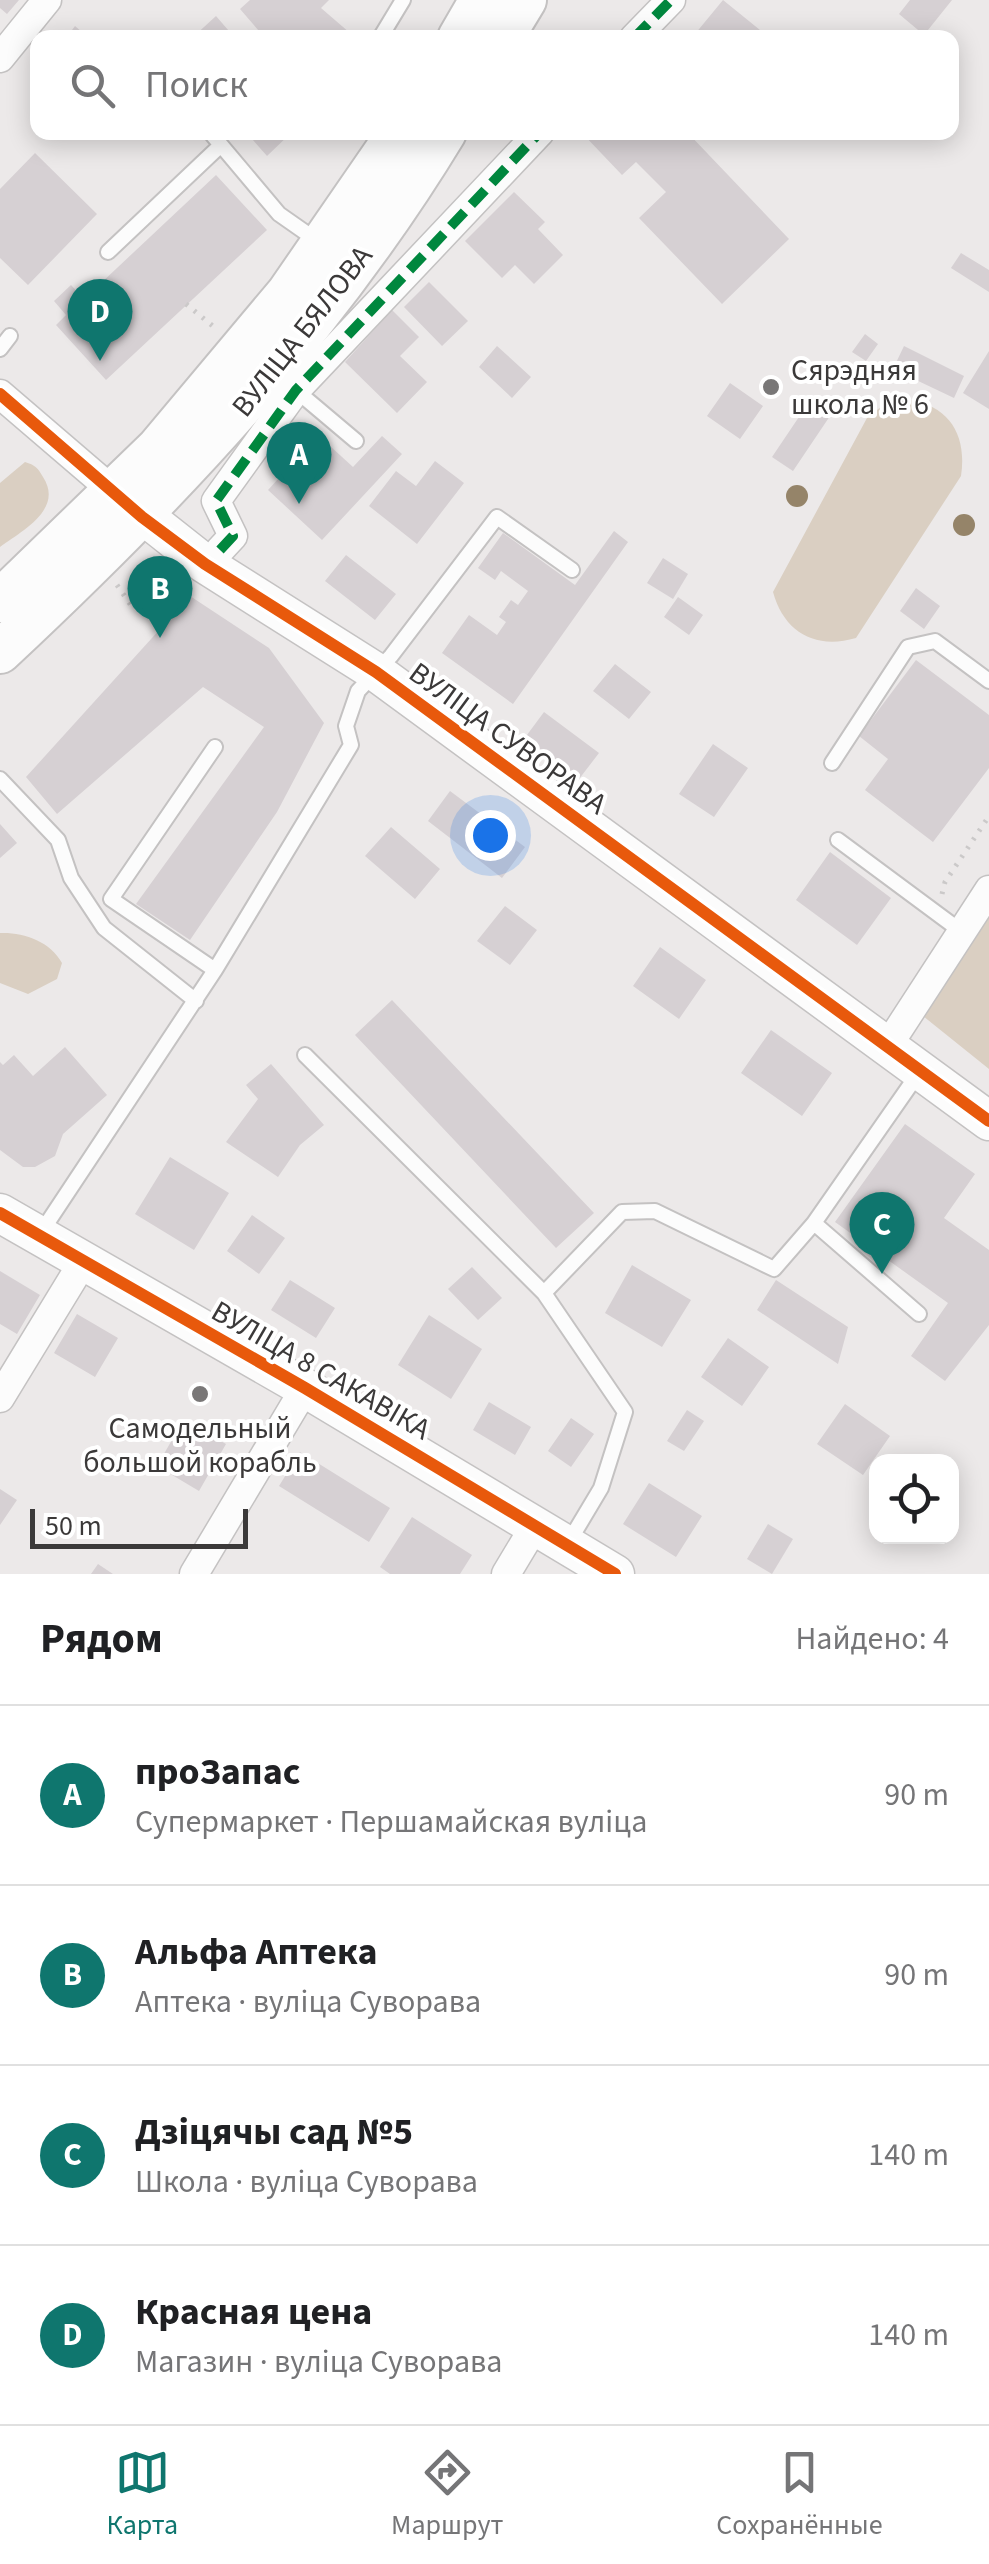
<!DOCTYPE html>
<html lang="ru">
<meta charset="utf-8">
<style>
:root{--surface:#fff;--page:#f2f2f2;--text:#202124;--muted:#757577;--line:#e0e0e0;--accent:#0f766e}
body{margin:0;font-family:"Source Sans 3",sans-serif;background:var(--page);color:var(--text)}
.controls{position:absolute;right:30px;bottom:30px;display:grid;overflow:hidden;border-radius:20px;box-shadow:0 5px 25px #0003}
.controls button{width:90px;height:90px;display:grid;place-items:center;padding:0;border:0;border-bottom:2px solid var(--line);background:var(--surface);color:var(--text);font:50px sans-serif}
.scale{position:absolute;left:30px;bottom:25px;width:218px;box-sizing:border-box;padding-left:10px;border:5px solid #3b3939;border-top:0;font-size:28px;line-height:35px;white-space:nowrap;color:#3b3939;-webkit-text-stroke:8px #fff;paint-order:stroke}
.you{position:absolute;left:490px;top:835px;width:35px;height:35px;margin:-25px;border:8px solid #fff;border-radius:50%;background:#1a73e8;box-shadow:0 0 0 15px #1a73e833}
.badge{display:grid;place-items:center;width:65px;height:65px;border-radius:50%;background:var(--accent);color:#fff;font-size:32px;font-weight:700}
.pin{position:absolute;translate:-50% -82px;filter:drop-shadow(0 2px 5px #0008)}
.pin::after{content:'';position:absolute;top:52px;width:35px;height:30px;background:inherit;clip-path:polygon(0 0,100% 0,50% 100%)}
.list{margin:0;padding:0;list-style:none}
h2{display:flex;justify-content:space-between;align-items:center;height:130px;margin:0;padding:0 40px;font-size:42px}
h2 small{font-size:32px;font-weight:400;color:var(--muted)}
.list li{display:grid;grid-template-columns:65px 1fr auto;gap:30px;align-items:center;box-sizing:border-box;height:180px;padding:0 40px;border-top:2px solid var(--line)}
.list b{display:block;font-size:38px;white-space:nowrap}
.list p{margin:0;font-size:32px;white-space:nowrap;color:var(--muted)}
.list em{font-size:32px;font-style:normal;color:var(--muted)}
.icon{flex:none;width:55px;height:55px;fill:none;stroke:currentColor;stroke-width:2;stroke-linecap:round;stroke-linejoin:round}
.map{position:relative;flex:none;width:989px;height:1574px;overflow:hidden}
.search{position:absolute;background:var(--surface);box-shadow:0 5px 25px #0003;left:30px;right:30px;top:30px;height:110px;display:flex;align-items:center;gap:25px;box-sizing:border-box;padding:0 35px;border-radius:20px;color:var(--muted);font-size:38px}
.sheet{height:850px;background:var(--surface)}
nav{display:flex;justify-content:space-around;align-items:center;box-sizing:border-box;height:140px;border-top:2px solid var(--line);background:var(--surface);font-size:28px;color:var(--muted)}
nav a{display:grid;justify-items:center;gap:5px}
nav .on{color:var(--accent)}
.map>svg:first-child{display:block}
.green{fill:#dacfc2}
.building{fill:#d6d0d3}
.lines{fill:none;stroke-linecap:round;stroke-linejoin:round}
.lane-casing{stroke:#c4c2c2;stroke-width:18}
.street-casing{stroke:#c4c2c2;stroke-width:31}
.secondary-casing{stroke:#c4c2c2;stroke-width:41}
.primary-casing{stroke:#c4c2c2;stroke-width:46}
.path{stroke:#cbc9c9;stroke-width:5;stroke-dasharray:2.5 8;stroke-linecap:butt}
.lane{stroke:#fcfcfc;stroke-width:14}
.street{stroke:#fcfcfc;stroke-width:28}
.secondary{stroke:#fcfcfc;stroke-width:38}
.primary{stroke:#fcfcfc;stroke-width:42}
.quiet{stroke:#00873e;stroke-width:10;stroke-dasharray:20 10;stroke-linecap:butt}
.cycleway-casing{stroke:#fff;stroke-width:19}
.cycleway{stroke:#e8590c;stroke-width:12}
.tree{fill:#958469}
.poi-dot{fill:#797777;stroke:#fff;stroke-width:4}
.labels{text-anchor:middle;stroke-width:8;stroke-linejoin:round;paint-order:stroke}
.street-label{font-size:30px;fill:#3b3939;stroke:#fff}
.poi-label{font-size:30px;fill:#3b3939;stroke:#fff;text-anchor:start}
</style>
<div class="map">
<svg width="989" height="1574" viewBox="0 0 989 1574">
<rect width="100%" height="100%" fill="#ece9e9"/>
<path class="green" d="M909,400C951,406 967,437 961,476L856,638C815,650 784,632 773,592L867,418L882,406Z
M25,462C35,465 38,468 43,477C64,509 22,531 0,547V483Z
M989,914V1069L923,1016Z
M0,933C23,932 50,941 62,963L57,979L28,994L0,983Z"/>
<path class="building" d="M0,0H19L7,14L0,8Z
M250,0H329L321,8L350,33L345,38H265L240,9Z
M723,0L770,38H699L695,34Z
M910,0H952L924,35L899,14Z
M216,16L235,38H192Z
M75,26L89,38H66Z
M246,132H292L267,156Z
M581,132H687L789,239L722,304L639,218L666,192L636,162L622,175Z
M35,153L97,214L28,285L0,258V189Z
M216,175L267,230L106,380L56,325L66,315L54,301L71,285L84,299Z
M514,192L545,222L538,229L563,255L534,284L515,265L502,278L465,241Z
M961,253L989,270V292L951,268Z
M429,282L468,321L442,346L404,307Z
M392,310L419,337L400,356L427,382L397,413L345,362Z
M865,334L878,344L866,361L852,352Z
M497,346L531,377L512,398L479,367Z
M904,346L964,376L954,398L893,369Z
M989,351V409L963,393Z
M730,383L763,406L740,439L707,416Z
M809,402L830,416L793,471L772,457Z
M318,435L353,467L382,436L402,454L322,540L268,490Z
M435,461L464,483L417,544L369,506L396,471L416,486Z
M614,531L628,542L513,704L442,653L469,615L497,635L506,622L499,617L511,600L518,605L528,591L501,571L495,580L478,568L503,533L575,585Z
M346,555L396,594L375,620L325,581Z
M663,558L688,574L673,599L647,583Z
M916,588L940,606L924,629L900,611Z
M190,596L269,648L324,723L277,812L190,940L136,904L264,727L203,687L57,814L26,777Z
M678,597L703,615L689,635L664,617Z
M916,660L989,715V768L933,842L865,790L888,759L859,736Z
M615,664L651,692L629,719L593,691Z
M544,712L599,753L576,783L521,743Z
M713,744L748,768L714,817L679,794Z
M450,791L525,847L502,878L428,821Z
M0,824L17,843L0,858Z
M391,827L440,869L415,899L365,856Z
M830,852L891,898L857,945L796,900Z
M505,906L537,930L510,965L477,941Z
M660,947L706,980L679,1019L633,986Z
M392,1000L594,1213L556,1248L355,1035Z
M771,1030L832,1073L802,1116L741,1073Z
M65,1047L107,1095L63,1134L55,1156L35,1167H23L0,1150V1062L3,1065L14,1055L33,1076Z
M271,1064L324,1125L300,1145L278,1177L226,1142L258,1099L246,1085Z
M905,1124L975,1174L944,1218L989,1250V1325L945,1381L911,1356L948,1303L835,1222Z
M170,1157L229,1193L194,1250L135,1214Z
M252,1215L285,1238L259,1274L227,1251Z
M632,1265L691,1300L662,1347L605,1313Z
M472,1267L502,1298L478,1320L448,1289Z
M0,1271L40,1295L17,1334L0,1324Z
M290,1280L335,1308L316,1338L271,1310Z
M776,1280L848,1327L838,1364L757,1310Z
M77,1314L118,1338L95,1377L54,1353Z
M429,1315L482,1349L451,1399L398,1365Z
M728,1338L769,1367L742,1406L701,1377Z
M489,1402L531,1427L515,1455L473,1430Z
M845,1404L890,1436L863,1475L817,1444Z
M687,1410L704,1421L684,1451L667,1441Z
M571,1418L594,1434L571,1467L548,1451Z
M184,1419L226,1444L199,1491L157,1466Z
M300,1452L390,1508L369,1542L279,1486Z
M649,1483L702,1516L676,1557L623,1524Z
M0,1489L17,1500L0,1525Z
M412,1517L472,1555L460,1574H390L380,1567Z
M768,1524L793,1539L772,1574L747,1559Z
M98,1564L113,1574H91Z"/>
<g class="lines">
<defs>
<path id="lane" d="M380,38L403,0
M210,132L279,214L319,242
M108,252L221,145
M0,349L10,336
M292,387L356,441
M215,747L111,899L215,970L351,745L346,726L358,691L391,656L497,517L572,570
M832,763L908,647L935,641L989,681
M0,779L58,840L71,878L104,928L196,1001
M838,840L962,932
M305,1055L544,1293
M40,1234L215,970
M919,1314L814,1223L920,1071
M567,1545L601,1488L625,1412L544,1293L622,1212L655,1211L774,1269L814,1223"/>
<path id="street" d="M634,38L671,0
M0,58L47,0
M0,394L113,491
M220,550L233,536L216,501L296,390L540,132
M889,1044L989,890
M0,1398L83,1262
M194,1574L305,1388
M506,1574L536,1524"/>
<path id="secondary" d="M119,496L205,564L376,672L989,1121
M0,1213L305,1388L615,1574"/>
<path id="primary" d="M459,38L481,0
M502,38L525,0
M0,601L158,448L288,293L399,132
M0,652C168,495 325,330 445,132"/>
</defs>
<use href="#lane" class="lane-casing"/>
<use href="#street" class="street-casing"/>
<use href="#secondary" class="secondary-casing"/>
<use href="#primary" class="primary-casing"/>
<path class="path" d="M186,304L214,327
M117,585L132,607
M168,607L184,586
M942,894L945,882L989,816"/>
<use href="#lane" class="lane"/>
<use href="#street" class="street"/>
<use href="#secondary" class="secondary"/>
<use href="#primary" class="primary"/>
<path class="quiet" d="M634,38L671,0
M220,550L233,536L216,501L296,390L540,132"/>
<defs>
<path id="cycleway" d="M0,394L142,517L205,564L376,672L989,1121
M0,1213L305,1388L615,1574"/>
</defs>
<use href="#cycleway" class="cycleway-casing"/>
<use href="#cycleway" class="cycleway"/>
</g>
<g class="tree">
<circle cx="797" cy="496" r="11"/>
<circle cx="964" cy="525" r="11"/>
</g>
<g class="poi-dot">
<circle cx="771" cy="387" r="10"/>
<circle cx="200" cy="1394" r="10"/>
</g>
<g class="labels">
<g class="street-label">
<text transform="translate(302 331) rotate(-52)" y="10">ВУЛІЦА БЯЛОВА</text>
<text transform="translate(508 738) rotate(36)" y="10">ВУЛІЦА СУВОРАВА</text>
<text transform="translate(321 1370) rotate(30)" y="10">ВУЛІЦА 8 САКАВІКА</text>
</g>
<g class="poi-label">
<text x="791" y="380">Сярэдняя<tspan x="791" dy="34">школа № 6</tspan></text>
<text x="200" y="1438" text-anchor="middle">Самодельный<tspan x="200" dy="34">большой корабль</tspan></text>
</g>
</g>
</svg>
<div class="controls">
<button><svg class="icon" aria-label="locate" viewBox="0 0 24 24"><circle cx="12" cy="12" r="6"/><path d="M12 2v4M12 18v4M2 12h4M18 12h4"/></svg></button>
</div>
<div class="scale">50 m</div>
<div class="you"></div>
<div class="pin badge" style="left:299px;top:504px">A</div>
<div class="pin badge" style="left:160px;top:638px">B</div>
<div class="pin badge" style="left:882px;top:1274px">C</div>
<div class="pin badge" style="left:100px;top:361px">D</div>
<div class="search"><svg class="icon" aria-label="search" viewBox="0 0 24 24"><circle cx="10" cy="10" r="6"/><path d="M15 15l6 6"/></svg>Поиск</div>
</div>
<section class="sheet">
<h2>Рядом<small>Найдено: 4</small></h2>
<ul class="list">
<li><span class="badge">A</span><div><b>проЗапас</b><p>Супермаркет · Першамайская вуліца</p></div><em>90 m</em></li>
<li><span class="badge">B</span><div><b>Альфа Аптека</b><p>Аптека · вуліца Суворава</p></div><em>90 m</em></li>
<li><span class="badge">C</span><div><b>Дзіцячы сад №5</b><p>Школа · вуліца Суворава</p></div><em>140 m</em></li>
<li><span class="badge">D</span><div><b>Красная цена</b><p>Магазин · вуліца Суворава</p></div><em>140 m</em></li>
</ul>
</section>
<nav>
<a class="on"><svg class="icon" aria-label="map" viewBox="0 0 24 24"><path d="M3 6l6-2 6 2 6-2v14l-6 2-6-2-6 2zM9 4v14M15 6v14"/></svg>Карта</a>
<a><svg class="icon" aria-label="directions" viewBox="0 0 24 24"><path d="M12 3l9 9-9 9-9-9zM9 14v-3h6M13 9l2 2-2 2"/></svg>Маршрут</a>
<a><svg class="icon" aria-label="saved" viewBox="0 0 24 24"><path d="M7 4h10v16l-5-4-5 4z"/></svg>Сохранённые</a>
</nav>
